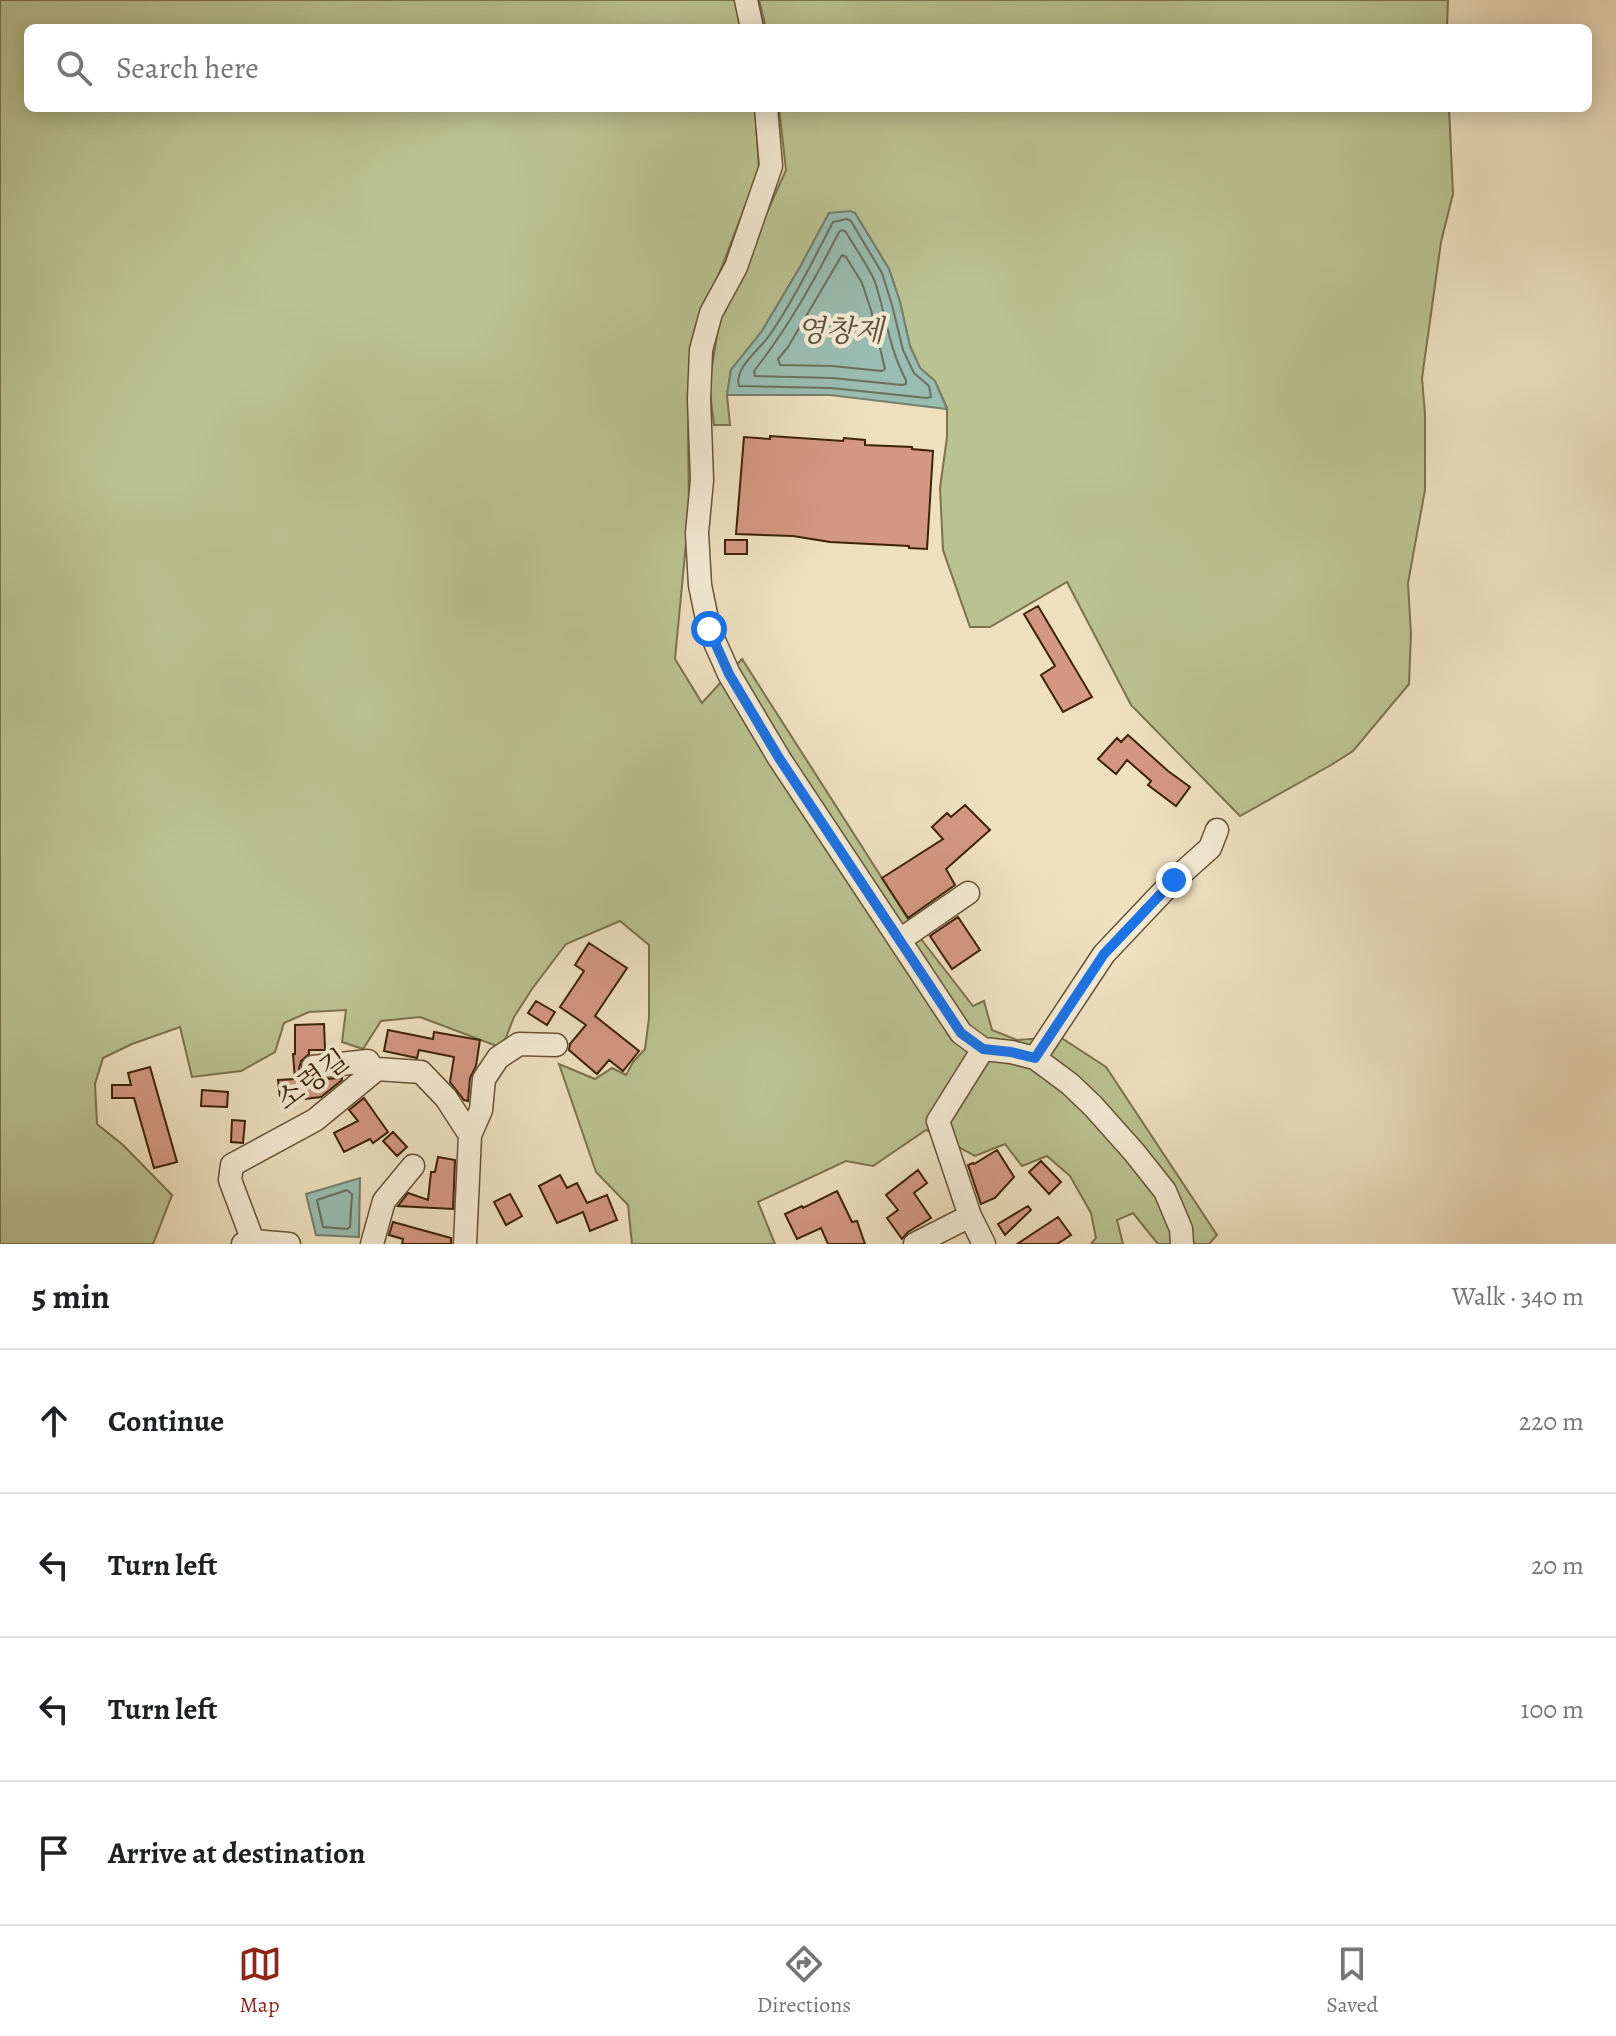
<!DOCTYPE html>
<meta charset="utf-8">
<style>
:root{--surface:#fff;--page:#f2f2f2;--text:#202124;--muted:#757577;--line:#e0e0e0;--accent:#8f2418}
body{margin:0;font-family:Alegreya,"Noto Serif KR",serif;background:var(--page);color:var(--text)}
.stop{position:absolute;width:24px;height:24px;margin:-18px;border:6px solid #1a73e8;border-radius:50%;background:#fff}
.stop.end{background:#1a73e8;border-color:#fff;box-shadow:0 2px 8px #0008}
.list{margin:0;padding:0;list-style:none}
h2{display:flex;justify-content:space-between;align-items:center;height:104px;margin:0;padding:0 32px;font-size:34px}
h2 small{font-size:26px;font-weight:400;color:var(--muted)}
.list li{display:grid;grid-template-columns:52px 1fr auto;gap:24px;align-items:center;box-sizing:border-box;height:144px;padding:0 32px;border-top:2px solid var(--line)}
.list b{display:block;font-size:30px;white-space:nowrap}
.list em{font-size:26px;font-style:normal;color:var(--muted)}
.icon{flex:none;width:44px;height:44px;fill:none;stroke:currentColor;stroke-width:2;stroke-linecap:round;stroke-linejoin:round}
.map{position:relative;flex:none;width:1616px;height:1244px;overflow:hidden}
.search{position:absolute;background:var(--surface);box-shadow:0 4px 20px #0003;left:24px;right:24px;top:24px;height:88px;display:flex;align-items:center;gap:20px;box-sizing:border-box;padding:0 28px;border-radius:12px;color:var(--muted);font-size:30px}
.sheet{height:680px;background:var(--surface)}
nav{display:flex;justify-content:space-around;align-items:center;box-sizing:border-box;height:112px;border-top:2px solid var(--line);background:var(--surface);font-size:22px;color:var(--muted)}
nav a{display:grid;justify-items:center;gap:4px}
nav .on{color:var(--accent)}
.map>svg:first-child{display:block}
.green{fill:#bac291;stroke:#7c724c;stroke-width:2}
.water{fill:#99bdb2;stroke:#747f6d;stroke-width:2}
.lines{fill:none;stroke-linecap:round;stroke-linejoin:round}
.shore{stroke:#6b705c;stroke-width:2}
.building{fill:#d49882;stroke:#3d2206;stroke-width:2}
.minor-casing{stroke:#695234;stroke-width:25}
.minor{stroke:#f4ebd5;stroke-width:22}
.route{stroke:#1a73e8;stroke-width:10}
.labels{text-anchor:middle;stroke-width:8;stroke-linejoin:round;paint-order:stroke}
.street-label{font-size:28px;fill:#3d2206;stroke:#f4ebd5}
.water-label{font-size:30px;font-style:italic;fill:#59503a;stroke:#f4ebd5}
</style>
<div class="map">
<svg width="1616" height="1244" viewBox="0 0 1616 1244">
<rect width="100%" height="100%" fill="#eee0bf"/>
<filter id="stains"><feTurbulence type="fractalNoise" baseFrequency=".0025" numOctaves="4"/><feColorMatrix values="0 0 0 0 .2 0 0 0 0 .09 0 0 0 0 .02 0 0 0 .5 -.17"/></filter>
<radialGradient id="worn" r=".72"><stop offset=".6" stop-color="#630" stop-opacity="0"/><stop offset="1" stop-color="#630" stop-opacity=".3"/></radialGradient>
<path class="green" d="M0,0H736L741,28H28V108H755L759,170L721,269L694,330L688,428L689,512L675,659L702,703L742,659L921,939L973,1006L984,1001L992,1030L1017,1040L1060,1037L1106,1067L1217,1235L1209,1244H1158L1133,1213L1117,1220L1123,1244H1091L1096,1238L1091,1213L1070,1176L1047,1156L1022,1166L1005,1144L975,1156L926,1130L873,1166L846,1161L758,1202L775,1244H632L628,1205L596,1172L559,1064L595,1079L612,1068L626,1075L633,1062L645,1049L649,1018V945L620,921L566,944L532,989L514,1017L502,1048L420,1017L381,1021L363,1049L342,1042L346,1010L309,1012L284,1023L275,1052L241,1071L192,1077L180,1027L132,1044L103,1058L95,1084L97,1124L123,1145L172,1195L153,1244H0Z
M759,0H1448L1447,28H766Z
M779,108H1449L1453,194L1441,242L1422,378L1425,414V490L1408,583L1411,634L1409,684L1353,751L1331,765L1240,816L1131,705L1067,582L990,627H970L943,550L940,488L947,437V408L935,381L920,368L910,346L900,302L889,269L855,213H829L800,267L762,331L731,370L727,395L730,425H714L709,384L720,317L786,170Z"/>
<path class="water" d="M850,211L855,213L889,269L900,302L910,346L920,368L935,381L947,409L830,395H727L731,370L762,331L800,267L829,213Z
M360,1178L359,1237L316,1235L306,1194Z"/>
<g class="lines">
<path class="shore" d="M847,219L851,221L882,273L892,305L903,350L914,373L929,386L931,397L927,398L831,388L739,386C734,368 759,350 769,336C794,300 813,260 833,222Z
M842,230L846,232C855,248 868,265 875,282C886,315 889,349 906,380V384L902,385L832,378L755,376L754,371C788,328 814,281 839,232Z
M842,255L846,257L862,283L871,310L885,369L882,371L832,366L780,365L778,359L788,347Z
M347,1190L352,1194L350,1227L347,1229L323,1227L317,1200Z"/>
</g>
<path class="building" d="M770,436L843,441L844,438L865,440V445L912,447V449L933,451L927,549L909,548V546L830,542L793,536L736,534L744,437L770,439Z
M725,540H747V554H725Z
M1038,606L1092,697L1063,712L1041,675L1055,666L1024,614Z
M1128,735L1168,771L1190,787L1176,806L1148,785L1151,781L1127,760L1116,774L1098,759L1117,738L1121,742Z
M965,805L990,830L946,869L955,885L908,918L882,878L943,839L932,827L947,813L951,817Z
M958,917L980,950L952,969L930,936Z
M589,943L627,968L595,1016L639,1051L623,1071L609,1060L597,1074L569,1050L570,1044L586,1025L560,1007L584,971L575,965Z
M536,1001L555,1012L547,1025L528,1013Z
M324,1024L325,1050H309V1054L301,1061L299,1069L302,1076L308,1080L342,1078V1080L321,1097L288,1101L287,1096H280L278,1080L295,1079L293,1054H295V1025Z
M388,1030L433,1039L434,1032L480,1040L476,1066L470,1078L468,1101L464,1100L450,1082L454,1057L419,1050L417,1058L384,1051Z
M150,1067L177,1162L154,1168L134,1098H112V1085H131L128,1073Z
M202,1090L228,1092L227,1107L201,1106Z
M364,1098L388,1132L373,1143L370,1139L344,1152L334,1133L358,1121L349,1110Z
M232,1120L245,1121L243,1143L231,1142Z
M393,1132L407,1147L397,1156L383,1141Z
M997,1150L1014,1177L995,1198L981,1204L968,1165L973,1163L974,1164Z
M438,1157L455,1160L453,1209L398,1206L408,1193L428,1200L431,1172H435Z
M1041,1161L1061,1182L1049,1194L1029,1172Z
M918,1170L927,1183L914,1193L931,1218L908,1232L902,1239L887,1218L898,1210L886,1195Z
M560,1175L567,1188L577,1183L587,1203L607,1195L617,1220L590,1231L583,1212L557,1223L539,1186Z
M837,1191L852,1222L857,1221L865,1244H828L821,1228L797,1239L785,1214L802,1206L803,1208Z
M510,1194L522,1216L506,1225L494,1202Z
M1028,1206L1031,1210L1005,1235L998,1224Z
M1058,1217L1071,1235L1057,1244H1017Z
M393,1222L451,1238V1244H402L403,1239L389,1235Z"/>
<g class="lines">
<defs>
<path id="minor" d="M746,0L752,28
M766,108L771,166L736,267L711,313L701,350L699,399L702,480L697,533L700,585L709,629L729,674L779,758L961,1033L983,1049L1011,1052L1035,1058L1070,1084L1093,1106L1134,1152L1165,1191L1181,1229L1182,1244
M900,940L968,893
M1035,1058L1104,954L1174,880L1210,848L1217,830
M313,1067L368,1061L372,1073
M470,1135L481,1110L484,1079L498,1058L519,1044L556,1045
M970,1216L938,1121L983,1049
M253,1241L230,1180L232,1165L315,1120L377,1069L421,1072L446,1098L470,1135L465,1244
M243,1244L253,1241L289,1244
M372,1244L384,1201L413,1166
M915,1244L970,1216L984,1244"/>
</defs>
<use href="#minor" class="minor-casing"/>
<use href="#minor" class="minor"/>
</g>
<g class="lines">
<path class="route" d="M709,629L729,674L779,758L961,1033L983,1049L1011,1052L1035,1058L1104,954L1174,880"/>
</g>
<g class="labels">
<g class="street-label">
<text transform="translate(312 1079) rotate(-36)" y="10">소령길</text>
</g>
<g class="water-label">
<text x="840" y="341">영창제</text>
</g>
</g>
<rect width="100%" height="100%" filter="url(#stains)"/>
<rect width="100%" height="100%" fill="url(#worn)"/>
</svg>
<div class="stop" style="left:709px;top:629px"></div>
<div class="stop end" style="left:1174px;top:880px"></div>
<div class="search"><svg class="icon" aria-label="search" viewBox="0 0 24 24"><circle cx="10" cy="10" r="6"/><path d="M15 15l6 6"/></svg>Search here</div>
</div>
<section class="sheet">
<h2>5 min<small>Walk · 340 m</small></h2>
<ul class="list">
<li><svg class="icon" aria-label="ahead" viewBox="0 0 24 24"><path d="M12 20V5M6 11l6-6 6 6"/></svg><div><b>Continue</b></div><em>220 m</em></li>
<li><svg class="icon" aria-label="left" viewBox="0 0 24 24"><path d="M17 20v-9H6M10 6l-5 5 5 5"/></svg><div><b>Turn left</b></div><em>20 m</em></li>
<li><svg class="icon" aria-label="left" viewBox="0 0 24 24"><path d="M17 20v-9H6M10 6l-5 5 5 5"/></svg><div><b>Turn left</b></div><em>100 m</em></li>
<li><svg class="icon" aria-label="arrive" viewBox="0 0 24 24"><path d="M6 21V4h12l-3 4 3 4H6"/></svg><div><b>Arrive at destination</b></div></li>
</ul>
</section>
<nav>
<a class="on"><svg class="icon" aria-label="map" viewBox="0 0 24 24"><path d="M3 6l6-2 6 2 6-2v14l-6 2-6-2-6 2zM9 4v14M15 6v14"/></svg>Map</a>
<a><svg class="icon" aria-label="directions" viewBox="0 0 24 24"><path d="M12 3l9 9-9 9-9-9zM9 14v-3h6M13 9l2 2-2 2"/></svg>Directions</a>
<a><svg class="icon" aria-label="saved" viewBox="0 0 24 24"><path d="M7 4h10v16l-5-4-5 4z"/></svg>Saved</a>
</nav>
